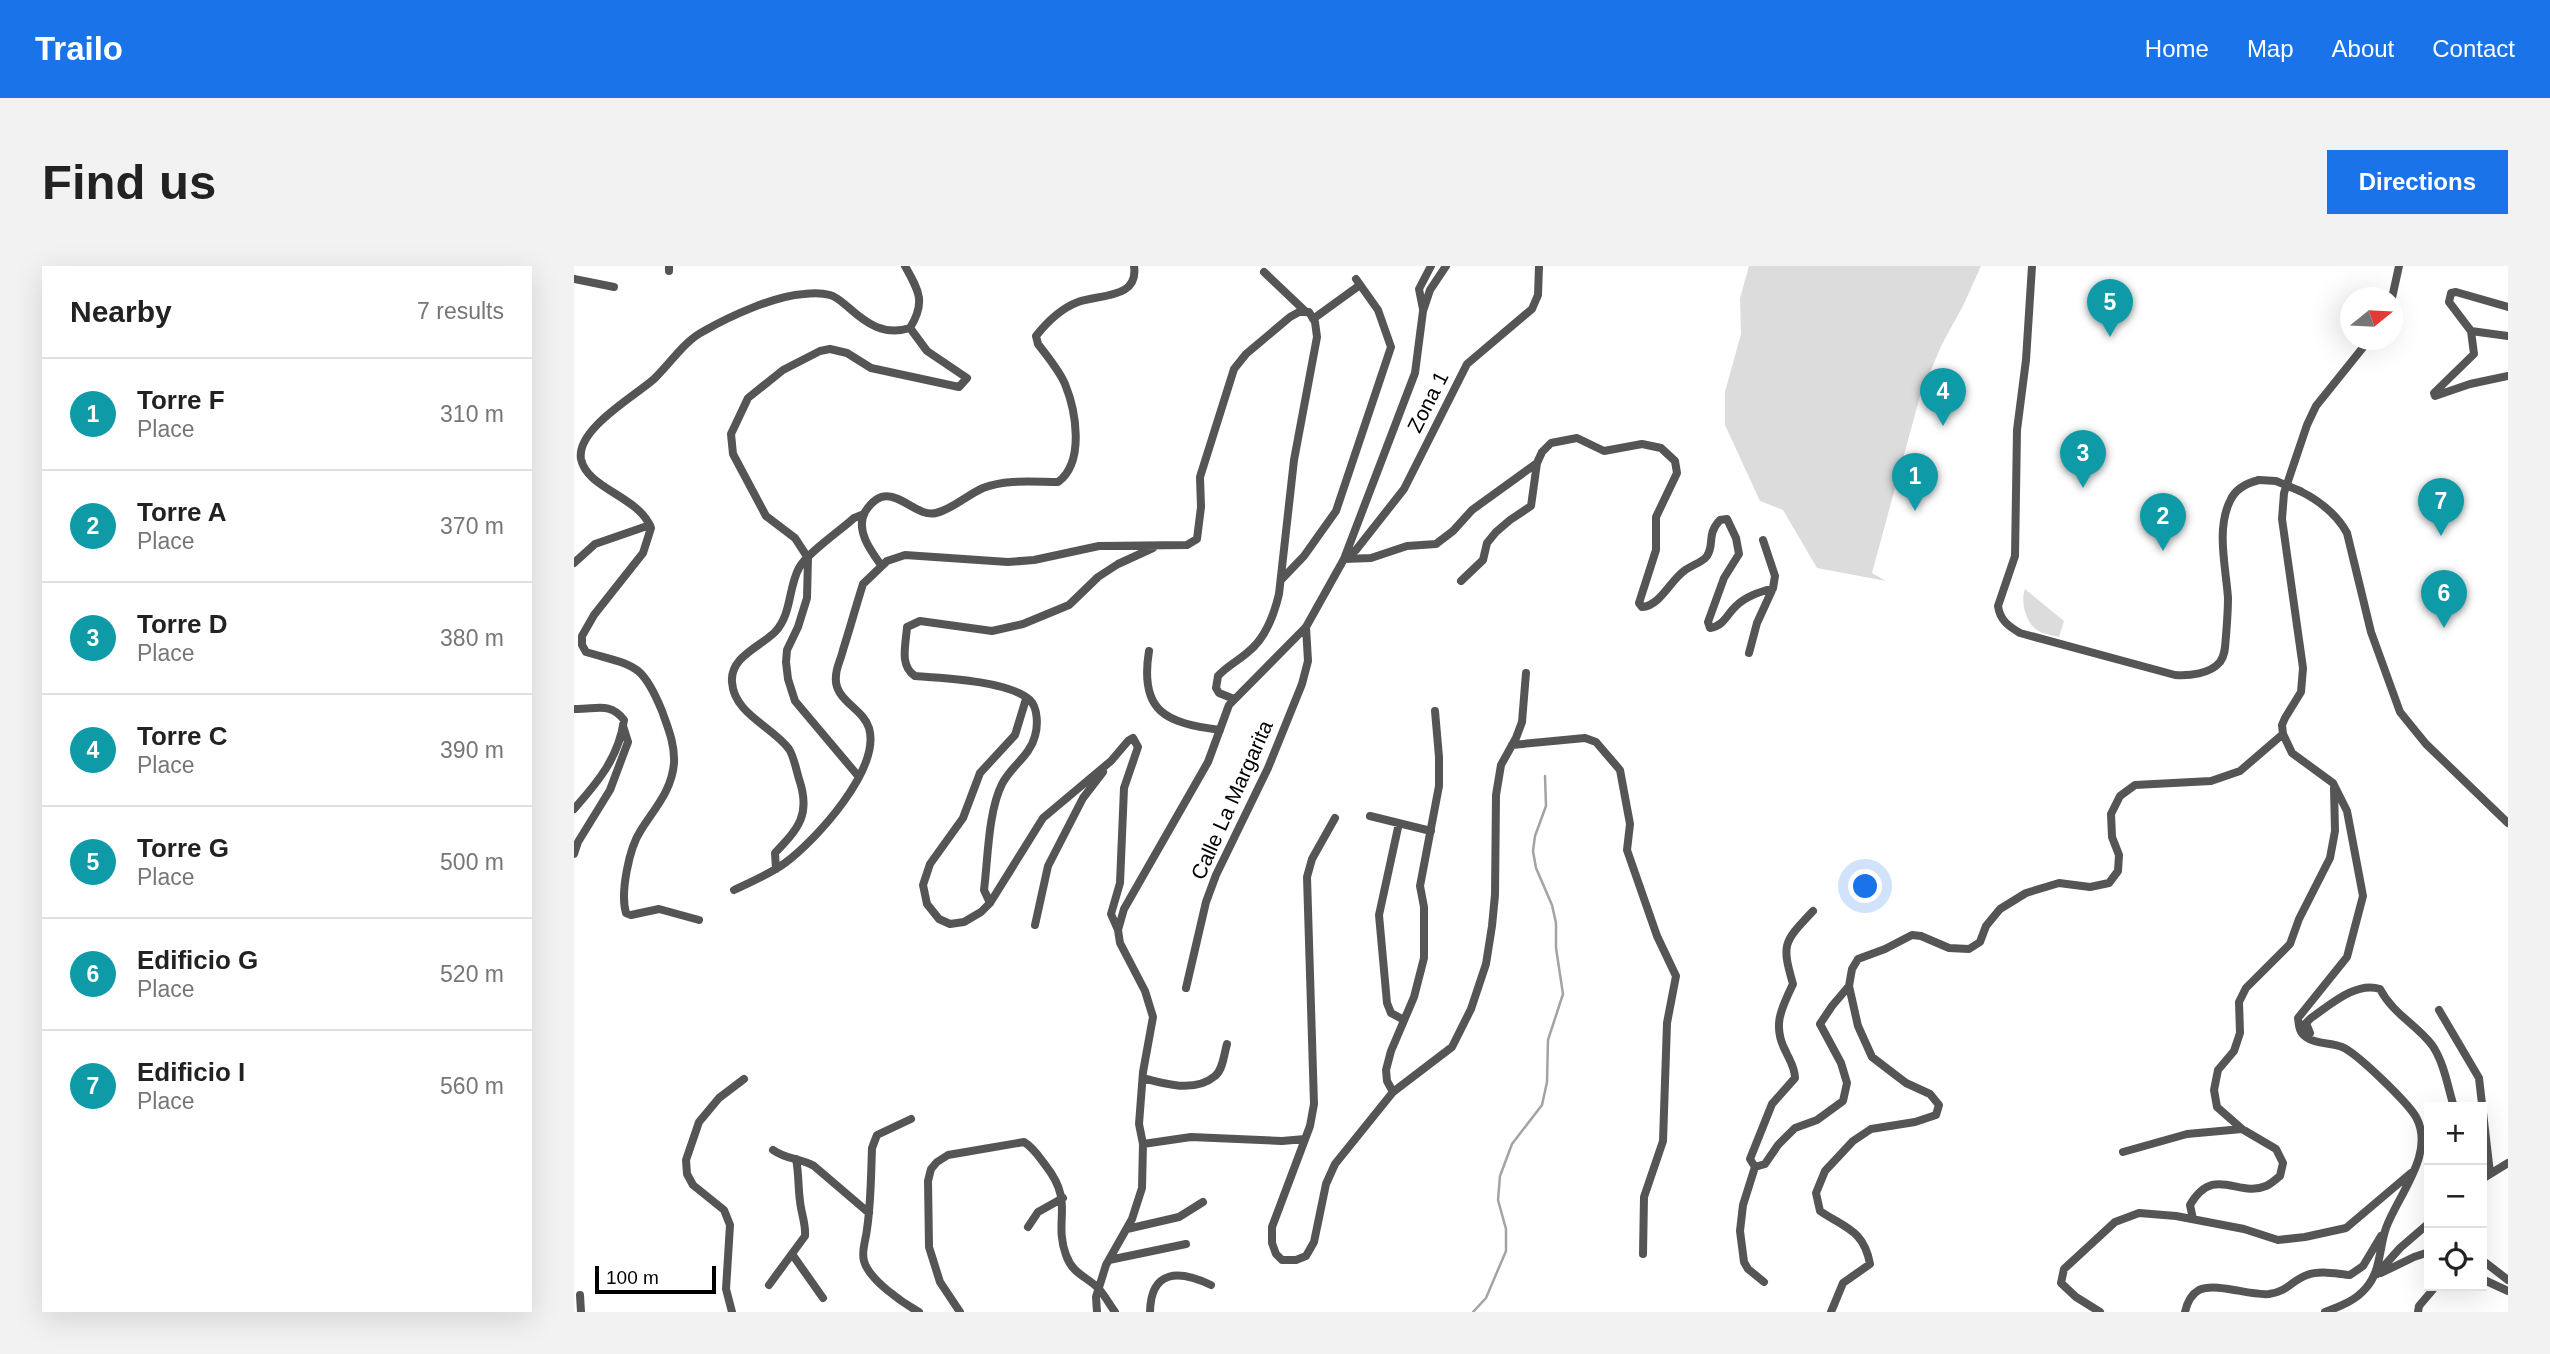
<!DOCTYPE html>
<meta charset="utf-8">
<style>
:root{--surface:#fff;--page:#f2f2f2;--text:#222;--muted:#767676;--line:#e0e0e0;--accent:#1a73e8}
body{margin:0;font-family:Arial,sans-serif;background:var(--page);color:var(--text)}
.controls{position:absolute;right:21px;bottom:21px;display:grid;overflow:hidden;border-radius:0px;box-shadow:0 7px 28px #0002}
.controls button{width:63px;height:63px;display:grid;place-items:center;padding:0;border:0;border-bottom:2px solid var(--line);background:var(--surface);color:var(--text);font:35px sans-serif}
.compass{position:absolute;left:1766px;top:21px;width:63px;height:63px;border-radius:50%;background:var(--surface);box-shadow:0 7px 28px #0002;rotate:72deg}
.scale{position:absolute;left:21px;bottom:18px;width:121px;box-sizing:border-box;padding-left:7px;border:4px solid #000;border-top:0;font-size:19px;line-height:24px;white-space:nowrap;color:#000;-webkit-text-stroke:5px #fff;paint-order:stroke}
.you{position:absolute;left:1292px;top:621px;width:24px;height:24px;margin:-18px;border:5px solid #fff;border-radius:50%;background:#1a73e8;box-shadow:0 0 0 10px #1a73e833}
.badge{display:grid;place-items:center;width:46px;height:46px;border-radius:50%;background:var(--accent);color:#fff;font-size:23px;font-weight:700}
.pin{position:absolute;translate:-50% -58px;filter:drop-shadow(0 2px 4px #0008)}
.pin::after{content:'';position:absolute;top:37px;width:24px;height:21px;background:inherit;clip-path:polygon(0 0,100% 0,50% 100%)}
.list{margin:0;padding:0;list-style:none}
h2{display:flex;justify-content:space-between;align-items:center;height:91px;margin:0;padding:0 28px;font-size:30px}
h2 small{font-size:23px;font-weight:400;color:var(--muted)}
.list li{display:grid;grid-template-columns:46px 1fr auto;gap:21px;align-items:center;box-sizing:border-box;height:112px;padding:0 28px;border-top:2px solid var(--line)}
.list b{display:block;font-size:26px;white-space:nowrap}
.list p{margin:0;font-size:23px;white-space:nowrap;color:var(--muted)}
.list em{font-size:23px;font-style:normal;color:var(--muted)}
.icon{flex:none;width:38px;height:38px;fill:none;stroke:currentColor;stroke-width:2;stroke-linecap:round;stroke-linejoin:round}
.map{position:relative;flex:none;width:1934px;height:1046px;overflow:hidden;border-radius:0px}
header{display:flex;align-items:center;gap:42px;box-sizing:border-box;height:98px;padding:0 35px;background:var(--accent);color:#fff}
header strong{font-size:33px}
nav{display:flex;gap:38px;margin-inline-start:auto;font-size:24px}
.intro{display:flex;align-items:center;justify-content:space-between;box-sizing:border-box;height:168px;padding:0 42px}
h1{margin:0;font-size:49px}
.button{padding:18px 32px;border-radius:0px;background:var(--accent);color:#fff;font-size:24px;font-weight:700}
main{display:flex;gap:42px;padding:0 42px}
aside{flex:1;background:var(--surface);border-radius:0px;box-shadow:0 7px 28px #0002}
.map>svg:first-child{display:block}
.green{fill:#dcdcdc}
.lines{fill:none;stroke-linecap:round;stroke-linejoin:round}
.stream{stroke:#a3a3a3;stroke-width:2.5}
.minor{stroke:#555;stroke-width:8}
.minor-bridge{stroke:#555;stroke-width:8}
.labels{text-anchor:middle;stroke-width:5;stroke-linejoin:round;paint-order:stroke}
.street-label{font-size:21px;fill:#000;stroke:#fff}
</style>
<header>
<strong>Trailo</strong>
<nav><a>Home</a><a>Map</a><a>About</a><a>Contact</a></nav>
</header>
<div class="intro"><h1>Find us</h1><a class="button">Directions</a></div>
<main>
<aside>
<h2>Nearby<small>7 results</small></h2>
<ul class="list">
<li><span class="badge" style="background:#0f9aa8">1</span><div><b>Torre F</b><p>Place</p></div><em>310 m</em></li>
<li><span class="badge" style="background:#0f9aa8">2</span><div><b>Torre A</b><p>Place</p></div><em>370 m</em></li>
<li><span class="badge" style="background:#0f9aa8">3</span><div><b>Torre D</b><p>Place</p></div><em>380 m</em></li>
<li><span class="badge" style="background:#0f9aa8">4</span><div><b>Torre C</b><p>Place</p></div><em>390 m</em></li>
<li><span class="badge" style="background:#0f9aa8">5</span><div><b>Torre G</b><p>Place</p></div><em>500 m</em></li>
<li><span class="badge" style="background:#0f9aa8">6</span><div><b>Edificio G</b><p>Place</p></div><em>520 m</em></li>
<li><span class="badge" style="background:#0f9aa8">7</span><div><b>Edificio I</b><p>Place</p></div><em>560 m</em></li>
</ul>
</aside>
<div class="map">
<svg width="1934" height="1046" viewBox="0 0 1934 1046">
<rect width="100%" height="100%" fill="#fff"/>
<path class="green" d="M1175,0H1407L1389,40L1368,78L1346,130L1298,307L1312,315L1243,302L1209,244L1186,235L1151,159V126L1167,68L1166,32Z
M1451,323L1490,355L1485,371C1478,369 1468,368 1463,364C1452,357 1446,335 1451,323Z"/>
<g class="lines">
<path class="stream" d="M899,1046L912,1032L932,985V963L924,934L926,910L938,878L968,839L973,816L974,774L989,728L982,682V657L978,639L962,602L959,585L961,570L972,540L971,510"/>
<path class="minor" d="M1458,0L1452,94L1443,164L1441,290L1424,340C1426,354 1434,360 1446,367L1601,409C1615,410 1636,408 1646,396C1652,388 1651,378 1652,370C1653,357 1654,345 1654,332C1652,302 1642,263 1656,235C1661,223 1673,217 1685,214
M95,5V0
M690,6L732,46
M0,13L40,21
M1818,32L1825,0
M1934,41L1882,26L1877,27L1875,36L1897,65L1934,70
M849,43L845,23L857,0
M739,53L786,19
M1897,65L1900,88L1860,127L1861,130L1896,118L1934,110
M1726,225C1746,235 1762,247 1773,267L1797,366L1826,446L1852,478L1934,557
M771,292L782,284L830,223L893,98L958,43L964,29L965,0
M770,293L797,292L833,280L862,278L879,265L898,244L963,197
M0,297L21,278L76,259
M307,299C297,285 281,264 291,246C315,207 338,253 362,247C379,243 393,229 409,222C432,213 460,216 484,216C511,196 502,145 491,118C485,104 473,90 464,78L462,70C473,56 488,42 504,36C526,28 565,33 560,0
M707,314L730,290L762,245L817,81L804,44L782,13
M887,315L909,294L913,277L922,266L936,254L957,240L963,197L968,186L977,177L1003,172L1030,185L1068,178L1087,182L1101,195L1103,207L1082,251V284L1065,337L1068,341C1086,340 1096,315 1110,305C1117,299 1128,297 1133,290C1141,278 1132,269 1146,254L1153,253L1162,272L1165,288L1150,312L1134,356L1136,362C1150,360 1153,348 1162,340C1172,330 1186,326 1199,322
M575,385C565,446 592,457 646,464
M1175,387L1183,357L1199,322L1201,310L1189,274
M452,433L441,469L406,507L389,552L356,598L349,619L353,638L365,653L376,658L390,656L407,646L416,637L469,552L537,495L554,475L559,472L564,481L550,522L546,617L537,648L544,664
M0,443C21,444 36,435 50,454C45,491 24,516 0,543
M938,479L1011,472L1022,476L1046,504L1056,558L1053,584L1083,670L1102,710L1093,757L1089,875L1070,931L1069,988
M285,511L221,435L214,413L212,396L213,384L224,361L233,332L234,292L221,272L192,250L159,188L157,168L174,132L209,104L246,85L256,83L273,87L297,102L385,121L393,112L353,85L336,62
M796,550L857,565
M761,552L738,593L733,611L740,838L736,860L698,961V977L702,988L708,994H722L732,990L740,976L752,918L761,898L819,826L878,781L897,743L912,698L918,660L921,629L922,529L927,499L942,472L948,456L952,407
M825,557L805,649L813,737L817,747L830,754
M0,588L4,576L36,524L54,476L49,460
M202,603L201,587C225,562 237,548 225,513C222,503 220,491 215,483C198,460 160,448 158,416C156,391 186,381 201,366C218,348 214,322 225,302C232,288 267,264 280,252L290,248
M160,624C177,616 196,608 211,597C242,574 307,503 295,462C289,442 259,434 262,410C262,402 267,393 269,384C276,362 282,340 289,318L313,295L331,289L434,296L460,294L525,280L613,279L623,273L627,241L626,211L660,103L672,88L716,51L725,46H735L741,56L743,71L720,194L705,328C700,349 691,373 674,386C664,395 653,400 644,410L642,422L645,427L660,433
M416,637L410,624C414,593 414,546 428,518C437,500 456,490 461,470C464,460 464,442 456,434C435,415 369,412 341,410C325,400 332,378 333,361L346,355L418,365L449,358L495,339L524,311L544,298L579,282
M1239,645C1210,676 1207,677 1219,718C1207,743 1198,760 1212,786C1216,795 1221,802 1221,812L1198,838L1176,893L1181,901L1191,898L1204,879L1221,862L1243,854L1269,835L1273,817L1267,797L1246,758L1258,740L1275,720
M125,654L85,643L57,649L52,647C46,627 55,582 67,564C81,542 98,524 100,497C101,478 94,462 88,445C68,396 60,400 12,386L8,379V370L20,349L69,287L77,262C65,230 13,223 7,193C2,163 61,130 80,113C96,98 110,75 130,65C156,50 200,30 230,28C237,27 249,27 256,29C263,31 269,37 274,41C293,58 310,70 336,62C352,36 345,25 331,0
M461,659L474,600L509,532L529,506
M612,722L632,636L642,609L694,502L728,418L734,395L732,361
M1865,744L1905,812L1916,907
M1736,767L1732,757L1737,752C1756,739 1782,715 1806,723C1819,748 1842,758 1858,779C1870,796 1874,822 1880,841
M569,812C590,818 621,827 641,810C649,804 650,788 653,778
M819,826L813,815L812,804L817,785L840,731L850,692V641L846,620L865,520V491L861,445
M337,853L303,869L298,882C297,909 297,937 293,963C292,974 287,985 290,995C295,1014 329,1037 345,1046
M569,878L617,871L708,875L731,873
M199,884C213,894 226,892 240,900L295,947
M1549,886L1613,868L1668,863
M1181,901L1169,939L1166,965L1170,996L1174,1003L1190,1016
M1908,913L1934,897
M1619,953L1616,939C1640,898 1664,932 1692,920C1697,918 1702,913 1706,910L1709,897L1702,883L1668,863L1643,841L1640,824L1644,804L1660,785L1666,767L1665,736L1672,722L1716,678L1725,653L1756,592L1761,565L1760,522
M454,961L464,946L489,932
M553,963L605,951L629,936
M218,988L249,1032
M535,994L612,978
M1908,994L1934,1014
M1807,1007L1840,991L1855,986
M1803,1008L1826,982L1855,957
M1908,1013L1934,1025
M195,1019L231,970C232,958 227,947 226,935C224,921 225,908 222,893
M6,1029L7,1046
M158,1046L152,1023L156,959L150,944L119,919L113,908L112,894L125,856L145,832L170,813
M386,1046L366,1016L355,981L354,915L357,903L363,896L374,889L450,876C460,882 465,891 472,900C501,937 479,954 492,989C499,1009 513,1010 525,1023C531,1030 536,1039 541,1046
M523,1046L522,1031L532,999L558,953L568,922L569,878L565,858L569,806L579,751L571,725L546,677L544,664L550,643L634,496L655,439L732,361L770,293L841,107L849,45L856,24L872,0
M576,1046C577,1003 605,1004 637,1019
M1257,1046L1269,1017L1296,998C1290,964 1271,962 1246,945L1242,927L1251,905L1279,875L1297,863L1341,856L1362,849L1365,839L1356,828L1332,817L1298,791L1284,760L1275,720L1278,703L1284,693L1311,683L1338,669L1347,670L1375,682L1395,683L1406,676L1412,660L1426,643L1452,627L1485,617L1516,621L1535,617L1544,605L1545,589L1538,571L1537,548L1546,530L1561,519L1637,515L1666,505L1709,468
M1526,1046L1502,1031L1487,1017L1490,1003L1541,956L1565,947L1602,950L1670,963L1704,974L1731,971L1772,962L1837,907
M1611,1046C1613,1037 1616,1029 1625,1024C1643,1016 1675,1030 1695,1028C1715,1025 1718,1014 1733,1009C1746,1004 1763,1008 1776,1009L1789,1000L1807,970
M1751,1046C1767,1040 1781,1035 1792,1022C1807,1005 1805,982 1812,962C1824,929 1862,887 1842,851C1834,837 1783,787 1768,781C1756,776 1743,779 1732,771C1725,766 1725,760 1724,752L1773,691L1789,630L1773,545L1759,517L1718,487L1709,468L1708,459L1711,452L1727,426L1729,402L1708,253L1710,227L1733,159L1742,140L1795,74
M1844,1046L1845,1040L1862,1020"/>
<path class="minor-bridge" d="M1685,214L1702,215L1726,225"/>
</g>
<g class="labels">
<g class="street-label">
<text transform="translate(854 136) rotate(-63)" y="7">Zona 1</text>
<text transform="translate(658 534) rotate(-66)" y="7">Calle La Margarita</text>
</g>
</g>
</svg>
<div class="controls">
<button>+</button>
<button>−</button>
<button><svg class="icon" aria-label="locate" viewBox="0 0 24 24"><circle cx="12" cy="12" r="6"/><path d="M12 2v4M12 18v4M2 12h4M18 12h4"/></svg></button>
</div>
<svg class="compass" viewBox="-18 -18 36 36"><path d="M0-13l5 13h-10z" fill="#e53935"/><path d="M0 13l5-13h-10z" fill="#767676"/></svg>
<div class="scale">100 m</div>
<div class="you"></div>
<div class="pin badge" style="left:1341px;top:245px;background:#0f9aa8">1</div>
<div class="pin badge" style="left:1589px;top:285px;background:#0f9aa8">2</div>
<div class="pin badge" style="left:1509px;top:222px;background:#0f9aa8">3</div>
<div class="pin badge" style="left:1369px;top:160px;background:#0f9aa8">4</div>
<div class="pin badge" style="left:1536px;top:71px;background:#0f9aa8">5</div>
<div class="pin badge" style="left:1870px;top:362px;background:#0f9aa8">6</div>
<div class="pin badge" style="left:1867px;top:270px;background:#0f9aa8">7</div>
</div>
</main>
